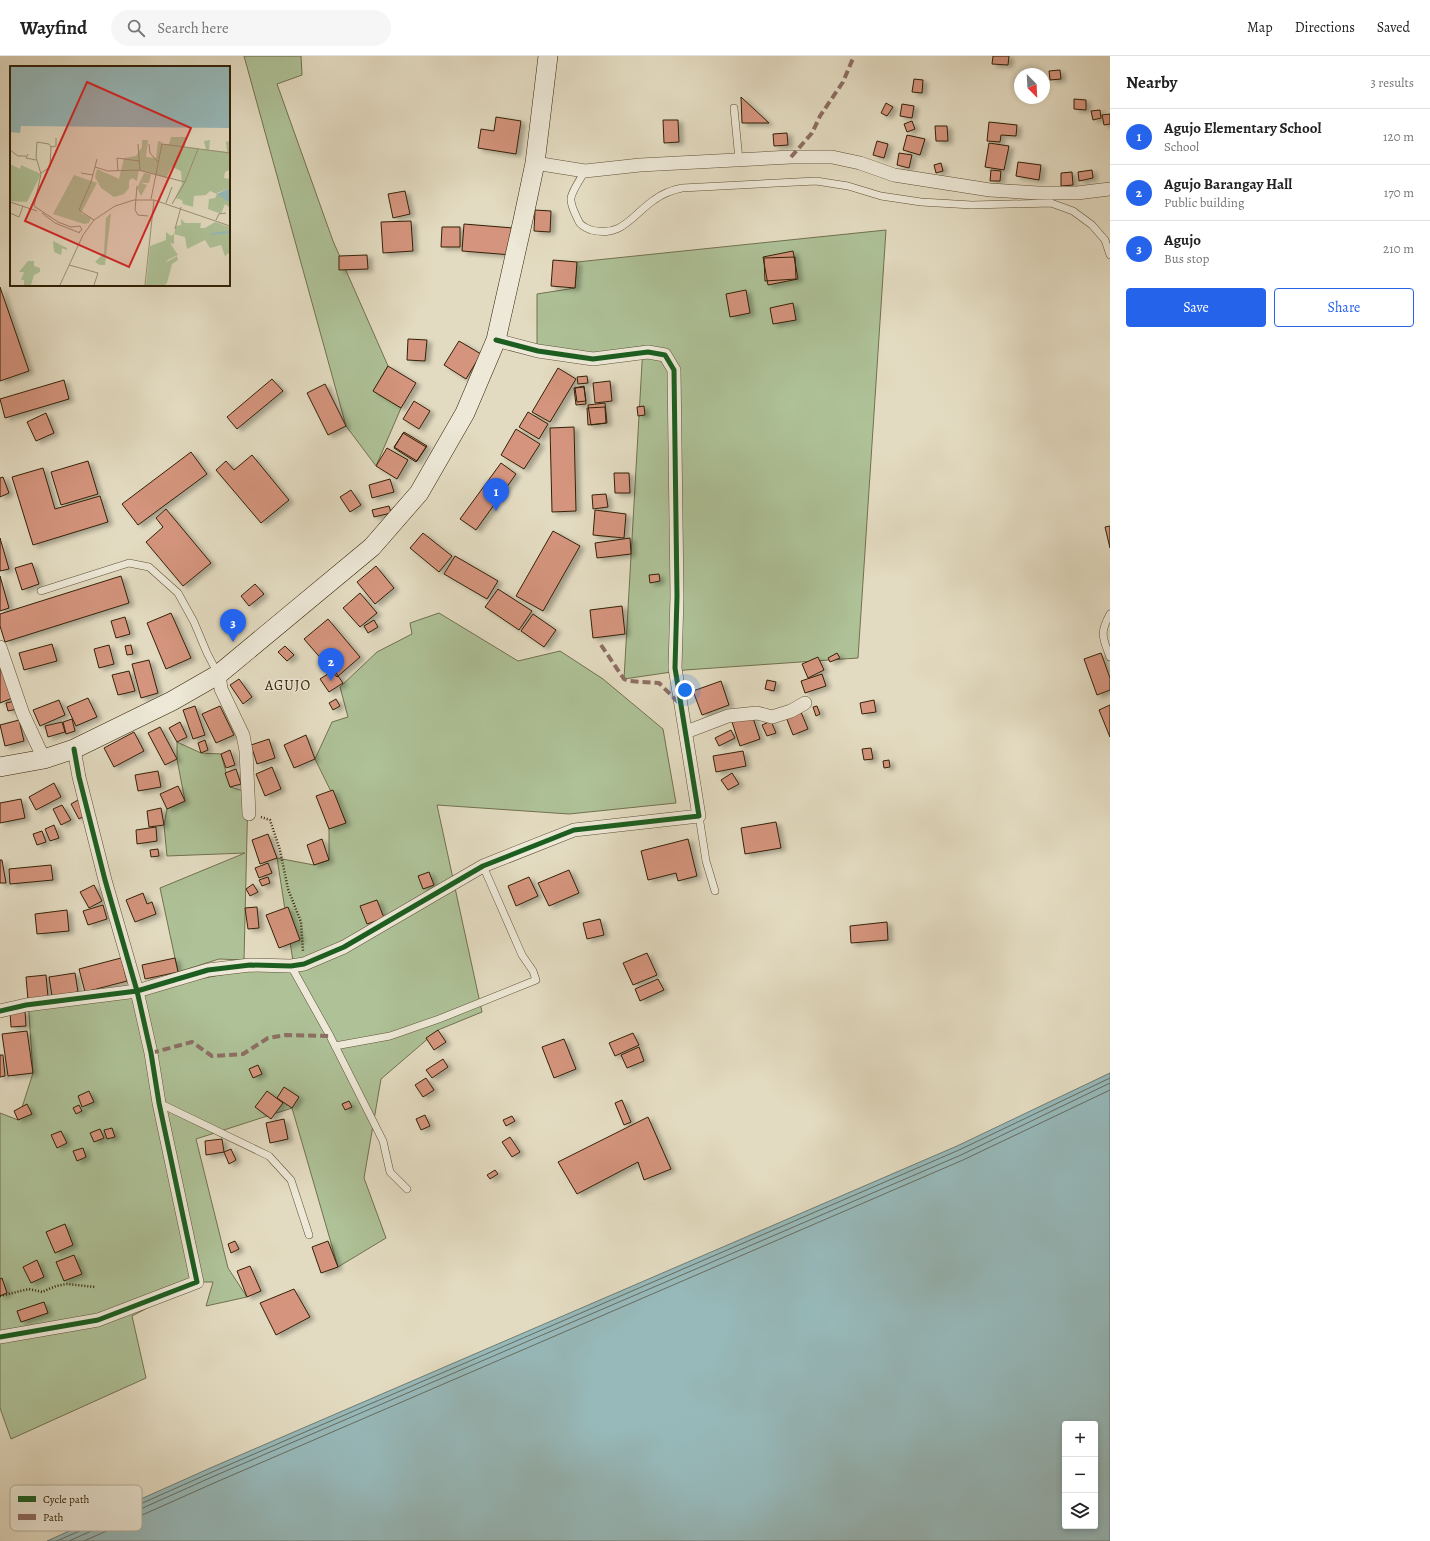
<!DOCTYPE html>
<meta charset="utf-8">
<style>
:root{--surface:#fff;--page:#f6f6f6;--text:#222;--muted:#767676;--line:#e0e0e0;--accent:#2563eb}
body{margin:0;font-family:Alegreya,serif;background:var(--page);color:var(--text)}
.controls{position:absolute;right:12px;bottom:12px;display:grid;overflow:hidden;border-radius:4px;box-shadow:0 2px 6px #0003}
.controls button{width:36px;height:36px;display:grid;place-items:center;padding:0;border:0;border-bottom:1px solid var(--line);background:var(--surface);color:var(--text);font:20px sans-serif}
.compass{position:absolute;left:1014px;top:12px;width:36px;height:36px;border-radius:50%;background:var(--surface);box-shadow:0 2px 6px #0003;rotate:156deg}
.you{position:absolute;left:685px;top:634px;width:14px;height:14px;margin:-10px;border:3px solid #fff;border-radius:50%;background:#1a73e8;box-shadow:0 0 0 6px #1a73e833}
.badge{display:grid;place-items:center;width:26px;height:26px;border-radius:50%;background:var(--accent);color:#fff;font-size:13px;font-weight:700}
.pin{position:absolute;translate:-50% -33px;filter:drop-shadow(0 1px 2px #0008)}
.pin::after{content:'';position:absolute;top:21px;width:14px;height:12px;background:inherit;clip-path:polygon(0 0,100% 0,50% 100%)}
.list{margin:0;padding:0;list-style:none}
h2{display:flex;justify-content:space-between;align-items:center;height:52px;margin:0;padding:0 16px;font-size:17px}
h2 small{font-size:13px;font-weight:400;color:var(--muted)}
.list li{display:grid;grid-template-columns:26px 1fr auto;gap:12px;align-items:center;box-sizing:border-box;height:56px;padding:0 16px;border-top:1px solid var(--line)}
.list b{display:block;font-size:15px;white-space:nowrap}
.list p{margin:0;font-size:13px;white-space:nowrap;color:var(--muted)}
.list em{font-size:13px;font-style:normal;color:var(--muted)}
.actions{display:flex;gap:8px;padding:12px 16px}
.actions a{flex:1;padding:9px 0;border:1px solid var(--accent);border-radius:4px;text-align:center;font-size:14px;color:var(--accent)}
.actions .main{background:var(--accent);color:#fff}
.icon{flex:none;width:22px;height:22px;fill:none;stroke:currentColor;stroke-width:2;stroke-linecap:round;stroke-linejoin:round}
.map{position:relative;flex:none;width:1110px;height:1485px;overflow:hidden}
header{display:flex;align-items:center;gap:24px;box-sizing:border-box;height:56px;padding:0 20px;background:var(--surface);border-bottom:1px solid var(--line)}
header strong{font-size:19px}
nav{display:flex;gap:22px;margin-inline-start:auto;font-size:14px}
.search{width:280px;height:36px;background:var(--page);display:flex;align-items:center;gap:10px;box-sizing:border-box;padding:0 14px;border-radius:22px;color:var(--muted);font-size:15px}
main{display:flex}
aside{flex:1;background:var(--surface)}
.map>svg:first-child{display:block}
.green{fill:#aec197;stroke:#71714e}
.water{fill:#97b9ba;stroke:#6f7c72;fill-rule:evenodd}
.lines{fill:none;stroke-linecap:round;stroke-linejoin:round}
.shore{stroke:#666d60;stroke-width:1}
.building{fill:#d4947d;stroke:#342106;filter:url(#shadow)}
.lane-casing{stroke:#605035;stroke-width:8}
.street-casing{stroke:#605035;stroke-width:14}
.secondary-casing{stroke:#342106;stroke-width:20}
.path{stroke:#342106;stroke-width:2.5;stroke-dasharray:1 2;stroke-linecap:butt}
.lane{stroke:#ede8d7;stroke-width:7}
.street{stroke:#ede8d7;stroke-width:13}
.secondary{stroke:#ede8d7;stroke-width:19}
.quiet{stroke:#8d6e63;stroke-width:4;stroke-dasharray:8 4;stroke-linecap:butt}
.cycleway-casing{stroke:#ede8d7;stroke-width:8}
.cycleway{stroke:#1b5e20;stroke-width:5}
.labels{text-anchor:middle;stroke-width:3;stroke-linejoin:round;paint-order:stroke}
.quarter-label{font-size:14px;letter-spacing:1px;fill:#342106;stroke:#ede8d7}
.inset-river{fill:none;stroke:#97b9ba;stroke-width:2}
.inset-road{fill:none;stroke:#9d9176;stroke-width:1}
.view{fill:#d62828;fill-opacity:0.15;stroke:#d62828;stroke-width:2}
.inset-edge{fill:none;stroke:#342106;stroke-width:2}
.key{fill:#ede8d7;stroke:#b6ac98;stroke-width:1}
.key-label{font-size:11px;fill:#342106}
</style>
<header>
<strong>Wayfind</strong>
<div class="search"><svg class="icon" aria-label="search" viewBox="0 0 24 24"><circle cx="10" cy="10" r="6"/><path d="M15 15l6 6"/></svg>Search here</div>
<nav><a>Map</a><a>Directions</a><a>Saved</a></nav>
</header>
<main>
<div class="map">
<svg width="1110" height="1485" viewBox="0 0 1110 1485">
<defs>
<filter id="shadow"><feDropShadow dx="4.5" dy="2.5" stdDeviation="2" flood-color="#0004"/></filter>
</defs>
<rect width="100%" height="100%" fill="#e3dbc1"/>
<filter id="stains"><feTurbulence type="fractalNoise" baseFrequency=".005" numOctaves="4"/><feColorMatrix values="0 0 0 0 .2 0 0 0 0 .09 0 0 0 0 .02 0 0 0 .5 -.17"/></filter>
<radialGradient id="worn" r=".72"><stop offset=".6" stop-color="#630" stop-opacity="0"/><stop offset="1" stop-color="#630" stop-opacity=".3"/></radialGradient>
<path class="green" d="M244,0H301L302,19L277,28L333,185L388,310L373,335L401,352L376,410L346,370Z
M886,174L858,602L685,614L624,623L643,290L592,298L537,289V238L575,232L577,206Z
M439,557L518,605L560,595L603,623L663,673L676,747L569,758L437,749L482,956L438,974L381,1023L364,1122L386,1182L338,1211L292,1052L196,1083L228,1212L247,1241L206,1250L213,1226H197L132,1260L146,1322L11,1383L0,1352V1057L18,1064L33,1017L28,944L137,935L293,905L277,802L314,809L329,804V773L346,766L315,703L332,666L348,661L340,631L377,596L412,578L410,567Z
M177,686L201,697L221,698L230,731L248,736L244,904L219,903L178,916L160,832L245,797L167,800L164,769L167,753L185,745L177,703Z"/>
<path class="water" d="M1110,1017V1485H47L208,1413L957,1090ZM1065,1368H1095V1470H1065Z"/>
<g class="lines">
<path class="shore" d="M57,1485L210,1417L959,1094L1110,1022
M69,1485L212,1421L961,1099L1110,1027
M84,1485L214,1427L963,1104L1110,1034"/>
</g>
<path class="building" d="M993,0H1009L1008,9L992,8Z
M1060,14L1061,23L1050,24L1049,15Z
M914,23L923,24L922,37L912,36Z
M741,41L769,67H742Z
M1074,43L1086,44V54L1074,53Z
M886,47L893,51L887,60L881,57Z
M902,48L914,50L912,62L900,60Z
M1100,54L1101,62L1093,64L1091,55Z
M1110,58V68L1104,69L1102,59Z
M496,61L521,65L516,98L478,92L481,73L494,75Z
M663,64H678L679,86L664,87Z
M912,65L915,73L907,76L904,68Z
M989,66L1017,69L1016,80L1001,79L1000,86L987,85Z
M935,70H947L948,85H936Z
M787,77L788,89L774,90L773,78Z
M907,79L925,83L920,99L903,94Z
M877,85L888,88L884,102L873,99Z
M989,87L1009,90L1004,114L985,111Z
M899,97L912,99L909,112L897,109Z
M1018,106L1041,109L1039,124L1016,120Z
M941,107L943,115L936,117L934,109Z
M991,114L1001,115L1000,125H990Z
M1092,114L1093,122L1079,125L1078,116Z
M1072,116L1073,129L1061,130V117Z
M405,135L410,158L393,162L388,138Z
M535,154L551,155L550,176L534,175Z
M411,165L413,195L383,197L381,166Z
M464,168L513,172L512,199L462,195Z
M442,171H460V191H441Z
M793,195L798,223L768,229L763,201Z
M367,199L368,213L339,214V200Z
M795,201L796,223L765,225L764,202Z
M553,204L577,206L575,232L551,230Z
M0,231L29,315L0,325Z
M746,234L750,257L730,261L726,238Z
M793,247L796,264L773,268L770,252Z
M408,283L427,284L425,305L407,304Z
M459,285L481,298L466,323L444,309Z
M388,310L416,327L401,352L373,335Z
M558,312L576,323L550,366L532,356Z
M587,320L588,327L578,328L577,321Z
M272,323L283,335L237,373L227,361Z
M64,324L69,343L5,362L0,343Z
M610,325L612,345L595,347L593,327Z
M325,328L346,370L328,379L307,337Z
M584,330L586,348L576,349L574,332Z
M584,331L586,345L577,346L575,332Z
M414,345L430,355L419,373L403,363Z
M605,347L607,367L591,369L588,349Z
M644,350L645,359L638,360L637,351Z
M605,351L606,367L588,369L587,352Z
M528,356L548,368L539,383L519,371Z
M46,357L54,377L36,385L27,366Z
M574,371L576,455L552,456L550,372Z
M516,373L540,388L524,413L501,399Z
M404,376L427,390L417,405L394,391Z
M403,377L426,391L416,406L394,392Z
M387,392L408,404L397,423L376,410Z
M191,396L207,418L138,469L122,448Z
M252,399L289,444L261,467L216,414L226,405L234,414Z
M88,405L98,438L61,449L51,416Z
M501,407L516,418L476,474L460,463Z
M43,412L55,453L100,440L108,466L33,489L12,421Z
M614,417H629L630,437H615Z
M3,421L9,437L0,441V422Z
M390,423L394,436L372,442L369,429Z
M351,434L361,449L350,456L340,441Z
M606,438L608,451L593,453L592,439Z
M389,450L391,457L374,461L372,454Z
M166,453L211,507L183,530L146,486L163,471L156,462Z
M595,454L626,458L624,482L593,479Z
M1110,470V492L1105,471Z
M553,475L580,490L543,555L516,540Z
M423,477L452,500L439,516L410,492Z
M0,482L9,513L0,515Z
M630,482L631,498L597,502L595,487Z
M455,500L498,525L487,543L444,518Z
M32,507L39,528L22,534L15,512Z
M376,510L394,532L375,548L357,526Z
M659,518L660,525L650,527L649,519Z
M0,520L9,552L0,555Z
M121,520L129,547L5,586L0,570V558Z
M255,528L264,538L249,550L241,540Z
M498,533L532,555L519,574L485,551Z
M360,537L377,557L360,571L343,552Z
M622,550L625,578L593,582L590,554Z
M171,557L191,602L166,613L147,567Z
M533,558L556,574L544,591L521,575Z
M125,561L130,578L116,582L111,565Z
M328,563L360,601L337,621L304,583Z
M374,564L378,571L368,577L364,570Z
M52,588L57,605L24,614L19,597Z
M109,589L114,608L99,612L94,593Z
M131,589L133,598L127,599L125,590Z
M285,590L294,599L287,605L278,596Z
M837,597L840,602L830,606L828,602Z
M1101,597L1110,622V634L1097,639L1084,603Z
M818,601L824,614L808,622L802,608Z
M149,604L158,637L141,642L132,608Z
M4,612L15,641L0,647V614Z
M334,614L343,627L329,636L320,623Z
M129,615L135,635L118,639L112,619Z
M822,618L826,630L805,637L801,625Z
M239,623L252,641L243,648L230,629Z
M767,624L776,626L774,635L765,633Z
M721,625L729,649L702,659L693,635Z
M88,642L97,661L76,670L67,651Z
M336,643L340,650L333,654L329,647Z
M59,644L65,659L40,670L33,654Z
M874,644L876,656L862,658L860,647Z
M15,645L17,653L8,655L6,647Z
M1110,649V681L1099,654Z
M195,650L205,679L193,683L183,654Z
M220,650L234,679L216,687L202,658Z
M817,650L820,658L816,660L813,651Z
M801,656L808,673L793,679L786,661Z
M752,659L760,683L740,690L732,666Z
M72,663L75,675L66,678L63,666Z
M19,664L24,685L5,690L0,669Z
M771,665L776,677L767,680L762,669Z
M62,666L65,676L48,681L45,670Z
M180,666L187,681L177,686L169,672Z
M160,671L177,703L165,709L148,677Z
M731,674L735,682L719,690L715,682Z
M134,676L144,695L114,711L104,692Z
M306,679L315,703L294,712L284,689Z
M269,683L275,702L257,708L251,689Z
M205,684L208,694L201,697L198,687Z
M871,692L873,703L864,704L862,693Z
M230,694L235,709L226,712L221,698Z
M743,695L746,710L716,716L713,700Z
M889,704L890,711L884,712L883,705Z
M272,711L281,733L265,740L256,718Z
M236,713L241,728L230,731L225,717Z
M158,715L161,731L138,735L135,719Z
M732,717L739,728L728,734L721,724Z
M54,727L61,741L36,754L29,741Z
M178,730L185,745L167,753L160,738Z
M333,734L346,767L329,773L316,740Z
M21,743L25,762L0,767V747Z
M78,744L86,759L79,763L71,748Z
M62,749L71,764L61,769L53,753Z
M161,752L164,769L149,771L147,755Z
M776,766L781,792L745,798L741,772Z
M54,769L59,782L50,785L45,773Z
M156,771L157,785L137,788L136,774Z
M42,775L46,786L37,789L33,778Z
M268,778L277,802L260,808L252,784Z
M322,783L329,804L314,809L307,789Z
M688,783L697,820L678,825L676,817L648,824L641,795Z
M158,793L159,800L151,801L150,794Z
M0,804H2L6,827H0Z
M268,807L272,817L259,822L255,812Z
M51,809L53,824L10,828L9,813Z
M569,814L579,837L549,850L538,827Z
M429,816L434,829L423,833L418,820Z
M268,821L270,827L262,830L259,824Z
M529,821L538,840L516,850L508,830Z
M253,828L258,836L250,840L246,833Z
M94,829L102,845L89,852L80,836Z
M143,837L147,848L152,846L156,858L135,866L126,844Z
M377,844L384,862L367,868L360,850Z
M103,849L107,863L88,869L83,855Z
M257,851L259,872L248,873L245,852Z
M288,851L300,884L279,892L266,859Z
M67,854L69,875L37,878L35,858Z
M600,863L604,879L587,883L583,867Z
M887,866L888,884L851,887L850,870Z
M647,897L657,919L633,929L623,907Z
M121,902L127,925L85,936L79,913Z
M175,902L178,916L145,923L142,909Z
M75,917L78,936L52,940L49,921Z
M46,919L48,941L28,944L26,921Z
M658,923L664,934L640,945L635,933Z
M25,955L26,970L11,971L10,956Z
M438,974L446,986L434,994L426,982Z
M27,975L33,1017L8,1020L2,978Z
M633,977L639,989L615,1000L609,987Z
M564,983L576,1013L554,1022L542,991Z
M639,991L644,1005L627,1012L621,999Z
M0,999H3L5,1020L0,1021Z
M443,1003L448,1011L432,1022L426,1014Z
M258,1009L262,1018L253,1022L249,1013Z
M426,1022L434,1034L423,1041L415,1029Z
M284,1031L299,1041L292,1052L277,1042Z
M89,1035L94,1046L82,1051L78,1040Z
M267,1035L283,1047L271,1063L255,1051Z
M622,1044L631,1066L624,1069L615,1047Z
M349,1045L352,1051L345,1054L342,1048Z
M27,1048L32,1058L18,1064L14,1055Z
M79,1049L82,1055L76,1058L73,1052Z
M425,1059L430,1070L421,1074L416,1063Z
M512,1060L515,1065L506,1070L503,1064Z
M648,1061L671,1113L644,1124L638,1106L577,1138L558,1106Z
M284,1063L288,1083L270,1087L266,1067Z
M112,1072L115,1081L107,1083L104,1074Z
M100,1073L104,1082L94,1086L90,1077Z
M61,1075L67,1087L57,1092L51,1079Z
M510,1081L520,1096L512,1101L502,1086Z
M222,1083L224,1096L206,1099L205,1085Z
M83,1092L86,1101L77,1105L73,1095Z
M231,1093L236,1104L229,1108L224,1096Z
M495,1114L498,1118L490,1123L487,1119Z
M65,1168L73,1189L55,1197L46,1176Z
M235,1185L239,1193L231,1197L228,1188Z
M328,1185L338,1211L321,1217L312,1191Z
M74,1199L82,1218L64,1225L56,1206Z
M37,1204L44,1221L31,1227L23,1211Z
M250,1210L261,1235L247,1241L237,1215Z
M2,1222L7,1237L0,1240V1223Z
M294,1233L310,1261L276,1279L260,1247Z
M44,1246L48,1257L21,1266L17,1255Z"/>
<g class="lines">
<defs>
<path id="lane" d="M734,52L739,104
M585,115C581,122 572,135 571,142C570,149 576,159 579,166C581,170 586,172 591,174C622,182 632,159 654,144C662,138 672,134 682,132L816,125L848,130L881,140L921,146L972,149L1051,147L1073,155L1092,169L1105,184L1110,199
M41,535L129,507L149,511L178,537L194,566L207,597L218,618
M1110,558C1099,578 1103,582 1110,601
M699,760L706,805L715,835
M291,910L330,980L383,1085L390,1116L407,1133
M335,990L390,980L439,963L536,924L533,915L522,899L483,810
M159,1047L269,1100L291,1124L309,1179"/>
<path id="street" d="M535,107L585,115L640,109L791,101H832L860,107L894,119L990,134L1038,137H1077L1110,133
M0,591L23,658L44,703
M219,618L221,633L243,679L246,695L249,758
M686,676L728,660L757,657L772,661L791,655L805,647
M0,955L26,949L137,935L208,914L250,909L291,910L304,908L344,891L483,810L574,774L699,760L675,612L677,540L674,314L665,299L648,296L593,303L538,295L496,284
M0,1281L98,1264L197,1226L159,1047L151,997L137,935L105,824L79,721L74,693"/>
<path id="secondary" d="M0,711L44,703L74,693L172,645L219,618L372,491L419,437L465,357L496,284L523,164L535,107L548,0"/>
</defs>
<use href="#lane" class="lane-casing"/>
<use href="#street" class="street-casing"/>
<use href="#secondary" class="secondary-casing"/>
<path class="path" d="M261,761L270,764L280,794L288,833L301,866L303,895
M0,1240L29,1233L42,1236L56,1230L67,1228L95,1231"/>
<use href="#lane" class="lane"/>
<use href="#street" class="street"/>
<use href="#secondary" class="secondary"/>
<path class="quiet" d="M791,101L812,77L820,60L843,26L854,0
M601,589L624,623L629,625L659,627L680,648
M151,997L192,986L212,1000L243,998L268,982L286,979L330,980"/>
<defs>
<path id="cycleway" d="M0,955L26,949L137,935L208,914L250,909L291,910L304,908L344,891L483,810L574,774L699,760L675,612L677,540L674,314L665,299L648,296L593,303L538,295L496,284
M0,1281L98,1264L197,1226L159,1047L151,997L137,935L105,824L79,721L74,693"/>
</defs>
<use href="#cycleway" class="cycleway-casing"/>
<use href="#cycleway" class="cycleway"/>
</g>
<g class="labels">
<g class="quarter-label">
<text x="288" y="634">AGUJO</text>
</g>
</g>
<g transform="translate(10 10)">
<rect width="220" height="220" fill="#e3dbc1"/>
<path d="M161,71H176L175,81L196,84L194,75L200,74L199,84L217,86L216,75L220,76V104L215,106L214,112L220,113V122L207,127L220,137V142L215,138L211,148L198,143L199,133L205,132L207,128L200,125L196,129L184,130L183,141L173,138L172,134L165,132L172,118L171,105L162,101L156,112L129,104L127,115L122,112L119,115V122L114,128L104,131L91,122L85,111L87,103L109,113L114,92L126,90L132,81V74H138L136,91L146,92L148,75L152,76V78H159ZM0,98L10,103L11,99L31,108L17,136L0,135ZM134,107L141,108L139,117H131L137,119L131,130L127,122ZM64,109L87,117L71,147L81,152L79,157L74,158L43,148ZM101,147L95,199H90L85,196L94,187L96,152ZM171,153L175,157H191L190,162H195L205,156L220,161V186L215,190L211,179L200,182L195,174L177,183L175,171L164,168V178L160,177L168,189L159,193L155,197L167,190L168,194L162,198L157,217L155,219H136L140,180L156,174V166L161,170L164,168L166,160L171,159ZM43,175L57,182V184L52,182L51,189L44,186ZM18,195H24V200L30,202V206L24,209L21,219H14V214H11L14,206H9Z" fill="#aec197"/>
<path d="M0,1H220V62L11,60L10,67L0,66ZM220,122V137L207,128Z" fill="#97b9ba"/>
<path class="inset-river" d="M201,168L220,166"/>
<path class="inset-road" d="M128,78L130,104M139,78L140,87L148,96M41,81L46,80V72M0,84L8,90H16M18,88L16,92L26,94M85,101L98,105L128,104L175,116L188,83M108,105L107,92L129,95M31,107L40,101L41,81L39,78L27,76L26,91L31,108L24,140L48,156L61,161L70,160L72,164L69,166M71,107L83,109M127,120L125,144L128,149L138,150M141,133L152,78L220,87M0,136L27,145M156,137L162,121M162,138L175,116M0,147L9,151L13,140M32,147L45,157L70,167M84,154L69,144L81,116L87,93M206,154L209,148L216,147M165,163L171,141M59,199L88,207L84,219M50,219L73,169L84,154L105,140L124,134H144L220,160M135,219L144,134"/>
<path class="view" d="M77,16L181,62L119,201L15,155Z"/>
<rect width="220" height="220" class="inset-edge"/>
</g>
<rect x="10" y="1429" width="132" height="46" rx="6" class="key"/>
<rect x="18" y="1440" width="18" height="6" fill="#1b5e20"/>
<rect x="18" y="1458" width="18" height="6" fill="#8d6e63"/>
<g class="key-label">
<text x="43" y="1447">Cycle path</text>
<text x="43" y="1465">Path</text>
</g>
<rect width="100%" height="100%" filter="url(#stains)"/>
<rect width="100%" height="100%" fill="url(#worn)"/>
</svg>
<div class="controls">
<button>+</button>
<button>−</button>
<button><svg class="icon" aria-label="layers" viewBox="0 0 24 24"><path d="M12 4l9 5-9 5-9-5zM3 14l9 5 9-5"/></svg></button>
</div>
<svg class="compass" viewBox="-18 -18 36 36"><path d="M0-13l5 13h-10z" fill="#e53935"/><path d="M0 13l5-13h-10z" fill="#767676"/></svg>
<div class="you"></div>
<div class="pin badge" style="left:496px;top:455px">1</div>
<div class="pin badge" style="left:331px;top:625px">2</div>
<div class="pin badge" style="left:233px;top:586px">3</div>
</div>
<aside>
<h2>Nearby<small>3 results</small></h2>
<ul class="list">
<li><span class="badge">1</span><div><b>Agujo Elementary School</b><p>School</p></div><em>120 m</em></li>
<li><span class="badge">2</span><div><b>Agujo Barangay Hall</b><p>Public building</p></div><em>170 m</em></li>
<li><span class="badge">3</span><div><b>Agujo</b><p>Bus stop</p></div><em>210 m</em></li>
</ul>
<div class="actions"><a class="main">Save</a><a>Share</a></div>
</aside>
</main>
